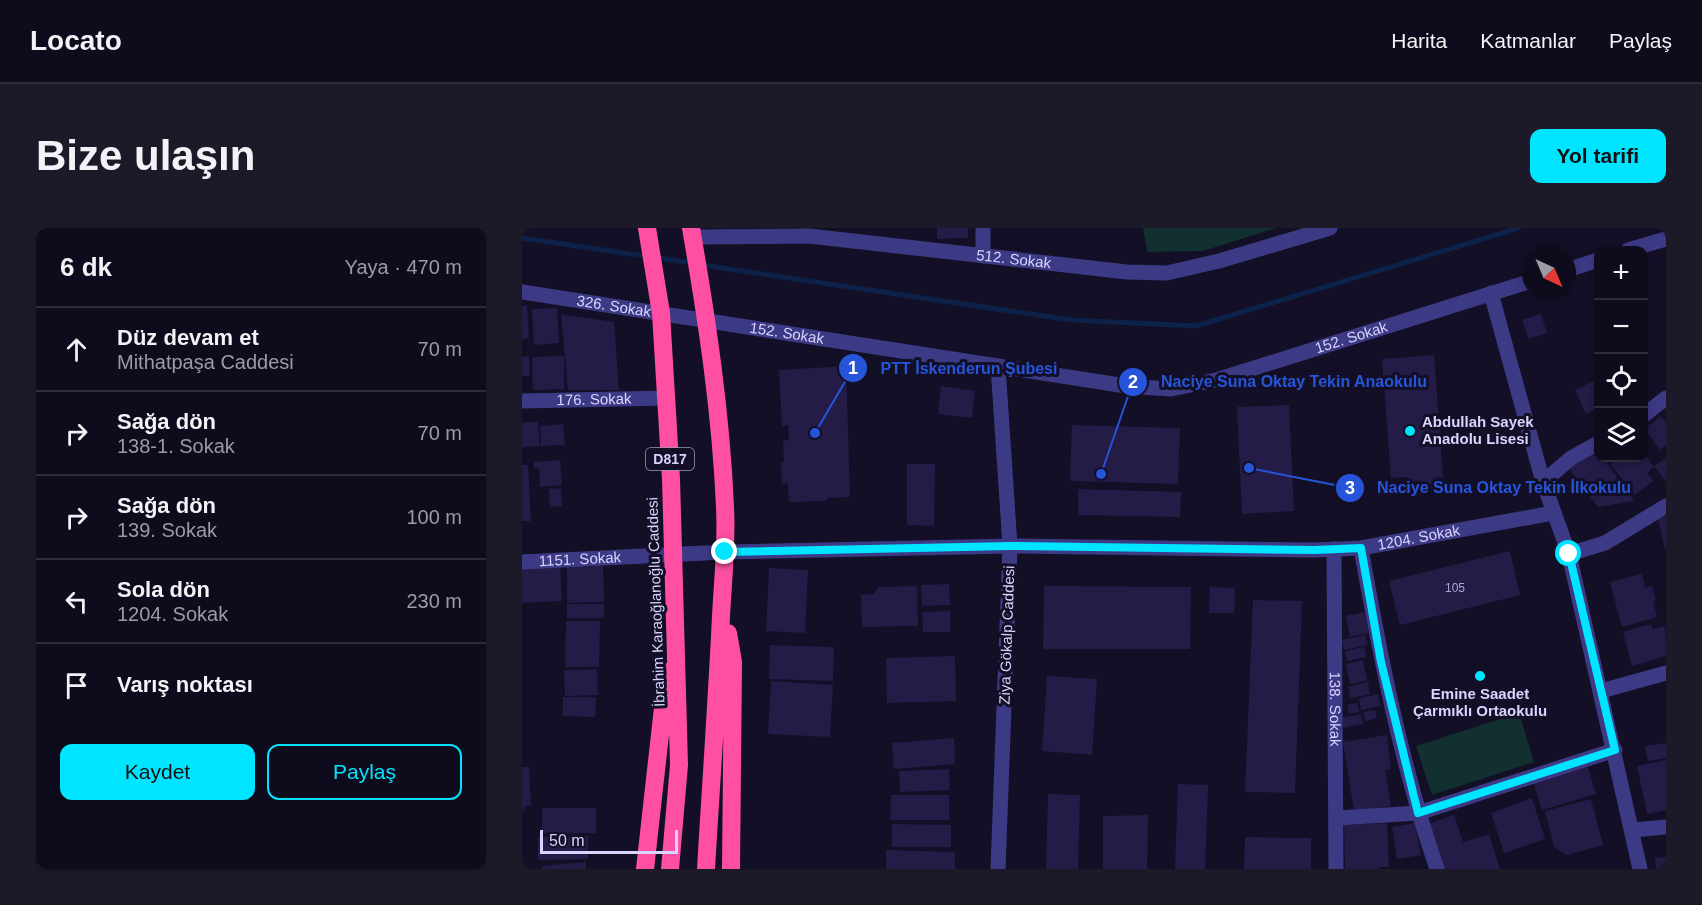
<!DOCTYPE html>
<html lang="tr">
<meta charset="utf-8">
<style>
:root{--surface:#0e0b1c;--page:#1c1929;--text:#f1f3f6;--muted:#9b9ba3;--line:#2e2b3b;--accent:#00e5ff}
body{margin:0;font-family:Helvetica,sans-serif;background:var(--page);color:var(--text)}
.controls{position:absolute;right:18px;top:18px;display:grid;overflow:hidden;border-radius:12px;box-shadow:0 3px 9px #0003}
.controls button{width:54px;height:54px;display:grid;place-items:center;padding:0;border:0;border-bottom:2px solid var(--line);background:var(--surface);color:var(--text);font:30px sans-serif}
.compass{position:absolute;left:1000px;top:18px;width:54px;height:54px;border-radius:50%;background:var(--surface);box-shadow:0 3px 9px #0003;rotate:136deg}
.scale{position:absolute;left:18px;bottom:15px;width:138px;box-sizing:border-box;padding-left:6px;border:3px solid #d9d4ff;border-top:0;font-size:16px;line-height:21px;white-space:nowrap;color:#d9d4ff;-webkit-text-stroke:4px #130f26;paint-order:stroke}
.stop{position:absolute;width:18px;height:18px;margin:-14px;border:4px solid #00e5ff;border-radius:50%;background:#fff}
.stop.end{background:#00e5ff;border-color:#fff;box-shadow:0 2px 6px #0008}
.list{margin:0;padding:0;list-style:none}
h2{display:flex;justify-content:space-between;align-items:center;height:78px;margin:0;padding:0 24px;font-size:26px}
h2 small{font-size:20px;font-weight:400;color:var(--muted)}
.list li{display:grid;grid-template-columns:39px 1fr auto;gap:18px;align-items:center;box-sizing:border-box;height:84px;padding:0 24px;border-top:2px solid var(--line)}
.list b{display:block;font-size:22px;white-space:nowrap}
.list p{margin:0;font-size:20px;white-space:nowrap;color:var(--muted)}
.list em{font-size:20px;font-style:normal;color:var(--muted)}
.actions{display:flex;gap:12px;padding:18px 24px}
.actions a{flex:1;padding:14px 0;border:2px solid var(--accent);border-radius:12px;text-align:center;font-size:21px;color:var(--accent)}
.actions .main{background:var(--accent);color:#111}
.icon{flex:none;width:33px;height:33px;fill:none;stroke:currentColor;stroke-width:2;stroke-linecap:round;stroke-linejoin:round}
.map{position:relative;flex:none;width:1144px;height:641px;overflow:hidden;border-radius:12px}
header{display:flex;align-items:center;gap:36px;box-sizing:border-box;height:84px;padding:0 30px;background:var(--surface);border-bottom:2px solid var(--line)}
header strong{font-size:28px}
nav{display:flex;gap:33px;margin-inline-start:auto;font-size:21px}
.intro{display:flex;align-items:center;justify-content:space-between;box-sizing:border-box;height:144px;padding:0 36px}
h1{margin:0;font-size:42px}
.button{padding:15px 27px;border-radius:12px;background:var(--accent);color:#111;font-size:21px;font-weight:700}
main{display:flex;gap:36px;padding:0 36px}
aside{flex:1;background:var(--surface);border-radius:12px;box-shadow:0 3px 9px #0003}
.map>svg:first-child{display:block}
.green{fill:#12302f}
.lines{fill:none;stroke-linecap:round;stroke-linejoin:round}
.stream{stroke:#0c2248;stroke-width:5}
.building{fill:#241b47}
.minor{stroke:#3d3a85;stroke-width:15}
.highway{stroke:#ff4fa3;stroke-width:18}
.route{stroke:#00e5ff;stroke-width:8}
.poi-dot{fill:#00e5ff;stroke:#130f26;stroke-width:2}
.labels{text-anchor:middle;stroke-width:6;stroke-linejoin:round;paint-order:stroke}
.number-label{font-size:12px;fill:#aca6d1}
.shield{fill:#130f26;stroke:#9e99be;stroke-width:1.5}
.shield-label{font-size:14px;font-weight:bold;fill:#d9d4ff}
.street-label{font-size:15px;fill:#d9d4ff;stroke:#130f26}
.poi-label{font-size:15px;font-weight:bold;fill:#d9d4ff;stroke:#130f26;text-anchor:start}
.leader{fill:none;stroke:#2655da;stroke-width:2}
.callout-dot{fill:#2655da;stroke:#130f26;stroke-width:2}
.mark-label{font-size:18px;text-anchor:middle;font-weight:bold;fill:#fff}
.callout-label{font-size:16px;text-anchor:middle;font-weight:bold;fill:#2655da;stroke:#130f26;stroke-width:6;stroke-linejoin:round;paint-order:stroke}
</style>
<header>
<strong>Locato</strong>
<nav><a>Harita</a><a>Katmanlar</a><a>Paylaş</a></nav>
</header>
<div class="intro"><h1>Bize ulaşın</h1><a class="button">Yol tarifi</a></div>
<main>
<aside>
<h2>6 dk<small>Yaya · 470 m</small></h2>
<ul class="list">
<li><svg class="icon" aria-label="ahead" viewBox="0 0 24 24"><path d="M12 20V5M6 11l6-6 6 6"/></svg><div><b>Düz devam et</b><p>Mithatpaşa Caddesi</p></div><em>70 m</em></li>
<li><svg class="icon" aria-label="right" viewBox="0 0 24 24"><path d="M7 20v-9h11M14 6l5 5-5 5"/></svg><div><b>Sağa dön</b><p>138-1. Sokak</p></div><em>70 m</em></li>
<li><svg class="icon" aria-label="right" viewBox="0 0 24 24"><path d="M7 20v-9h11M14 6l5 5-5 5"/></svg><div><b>Sağa dön</b><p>139. Sokak</p></div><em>100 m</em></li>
<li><svg class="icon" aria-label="left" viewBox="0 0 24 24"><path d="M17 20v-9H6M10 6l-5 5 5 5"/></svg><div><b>Sola dön</b><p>1204. Sokak</p></div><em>230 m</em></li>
<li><svg class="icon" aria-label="arrive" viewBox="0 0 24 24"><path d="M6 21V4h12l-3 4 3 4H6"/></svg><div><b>Varış noktası</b></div></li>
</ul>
<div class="actions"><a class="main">Kaydet</a><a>Paylaş</a></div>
</aside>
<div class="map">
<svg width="1144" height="641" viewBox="0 0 1144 641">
<rect width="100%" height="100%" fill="#130f26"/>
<path class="green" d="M621,0H754L681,23L625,24Z
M997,485L1012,534L910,567L894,518Z"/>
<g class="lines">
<path class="stream" d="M0,10L170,35
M180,37L549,92L674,98L997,0"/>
</g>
<path class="building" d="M415,0H446V10L415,11Z
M5,77L7,110L0,111V78Z
M35,80L37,115L12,117L10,81Z
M39,86L92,94L97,162H46Z
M1019,86L1025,105L1007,111L1000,92Z
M912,127L921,249L911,250L912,260L885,262L884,249L869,250L860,131Z
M7,128L8,148H0V129Z
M42,128V161L11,162L10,129Z
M324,138L328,269L305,270V273L267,274L266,255L260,256L259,234L262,233L261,213L267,212L266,197L260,198L257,142Z
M1076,151V180L1064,186L1053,162Z
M419,158L453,163L450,190L416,186Z
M767,177L772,283L720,286L715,179Z
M1139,188L1144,194V217L1138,222L1122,201Z
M16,193L18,218L0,219V195Z
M41,196L43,217L19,218L18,198Z
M550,197L658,200L656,256L548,253Z
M1076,221V230H1082L1112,273L1076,279L1046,239Z
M1122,225L1132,239L1125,245L1131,253L1113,267L1088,236L1096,230H1122Z
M1144,230V254L1132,238Z
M38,232L40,257L18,259L17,240H12V234Z
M385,236H413L412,298L385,297Z
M0,237H6L9,293H0Z
M39,260L40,278L28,279L27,261Z
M556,261L659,264L658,289L556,287Z
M1144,288V321H1143L1136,290Z
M988,323L998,367L878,397L867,353Z
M38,335L40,373L0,375V337Z
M81,338L82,374L45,375V339Z
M247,340L286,342L283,405L244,403Z
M1120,346L1123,360L1130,358L1134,372L1131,373L1135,389L1100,399L1088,354Z
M427,356L428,377L400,378L399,357Z
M395,358L396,398L340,399L339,367L352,366L356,359Z
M522,358L669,359L668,421H521Z
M688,359L713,360L712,385H687Z
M731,372L780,373L773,565L723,564Z
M45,376H82V390H45Z
M428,383V404H401L400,384Z
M842,384L847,405L828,409L824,388Z
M44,393H78L77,439H43Z
M1129,396L1131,401L1143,398L1144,428L1110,438L1101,404Z
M843,407L846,417L822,422L820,412Z
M248,417L312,419L311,453L247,451Z
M842,419L844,429L825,433L823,423Z
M433,428L434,473L365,475L364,430Z
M841,432L845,453L828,456L824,436Z
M75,441L76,467L43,468L42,442Z
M525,448L575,451L570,527L520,523Z
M249,453L311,457L308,509L246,506Z
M846,454L848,466L828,470L826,459Z
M856,466L858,478L839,482L837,470Z
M41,469H74L73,489L41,488Z
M835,475L837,484L827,486L825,477Z
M853,482L855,490L843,493L841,484Z
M839,486L841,496L820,500L818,490Z
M865,507L869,541L863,542L869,578L832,583L821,514Z
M432,510L433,536L372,541L370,515Z
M1144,515V530L1126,533L1123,518Z
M1144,532V582L1125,586L1115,538Z
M1065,536L1074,566L1020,582L1011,552Z
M0,539H7L9,577L3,578V583H0Z
M427,541L428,562L378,564L377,543Z
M656,556L686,557L683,641H653Z
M526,566L558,567L556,641H524Z
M369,567H427V592H368Z
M1010,570L1023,611L982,625L969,585Z
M1069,571L1081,617L1045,627L1032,619L1023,583Z
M20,580H74V605H20Z
M626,587L625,641H581V588Z
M932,587L941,614L967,606L978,641H919L905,596Z
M865,595L867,639H857L858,641H823L822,597Z
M893,595L899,627L875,631L870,599Z
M370,596L429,597V619H370Z
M66,608V631L16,632V609Z
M723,609L789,610V641H722Z
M364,622L433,624V641H364Z
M1144,629V641H1134L1133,630Z
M64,634V641H20L19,638Z"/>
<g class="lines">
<g class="minor">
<path d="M461,0V28"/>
<path id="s1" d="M171,9L287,8L605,44L645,45L697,33L808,0"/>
<path d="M1106,22L1144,11"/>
<path d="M1045,42L1076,32"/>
<path id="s2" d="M0,64L604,158L649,161L694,152L1009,53"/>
<path d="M969,65L1021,254L1047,326L1118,641"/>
<path d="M476,138L488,318L476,641"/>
<path id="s3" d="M0,173L145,170"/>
<path d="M1122,187L1144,170"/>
<path d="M1021,254L1049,230L1076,215"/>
<path d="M839,320C858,428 879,536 915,641"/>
<path id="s4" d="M812,321L814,641"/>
<path d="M1047,326L1083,315L1144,278"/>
<path id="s5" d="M0,334L203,324L488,318L793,322L839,320L1031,285"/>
<path d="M1079,463L1144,445"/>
<path d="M815,590L896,585L1093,522"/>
<path d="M1111,602L1144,599"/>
</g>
<path class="highway" d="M125,0L139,85L149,251L157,537L148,641
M169,0C185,92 199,185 203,279C205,315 201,351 199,388C195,472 189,556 184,641
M206,405L211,434L209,641
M123,641L145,444"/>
</g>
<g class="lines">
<path class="route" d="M203,324L488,318L793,322L839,320L859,434L896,585L1093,522L1047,326"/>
</g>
<g class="poi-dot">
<circle cx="888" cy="203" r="6"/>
<circle cx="958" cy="448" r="6"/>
</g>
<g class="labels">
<g class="number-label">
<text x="933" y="364">105</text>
</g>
<rect class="shield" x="124" y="220" width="48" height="22" rx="4.5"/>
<g class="shield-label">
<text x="148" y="236">D817</text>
</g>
<g class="street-label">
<text dy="5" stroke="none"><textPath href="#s1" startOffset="322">512. Sokak</textPath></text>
<text dy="5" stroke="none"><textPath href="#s2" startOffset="93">326. Sokak</textPath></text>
<text dy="5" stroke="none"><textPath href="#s2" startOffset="268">152. Sokak</textPath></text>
<text dy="5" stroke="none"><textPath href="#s2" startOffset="844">152. Sokak</textPath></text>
<text dy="5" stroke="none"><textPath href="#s3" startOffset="72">176. Sokak</textPath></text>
<text dy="5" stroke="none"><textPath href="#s5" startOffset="898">1204. Sokak</textPath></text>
<text dy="5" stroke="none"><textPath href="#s5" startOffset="58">1151. Sokak</textPath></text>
<text transform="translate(134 374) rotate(-92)" y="5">İbrahim Karaoğlanoğlu Caddesi</text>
<text transform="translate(485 407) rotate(-88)" y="5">Ziya Gökalp Caddesi</text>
<text dy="5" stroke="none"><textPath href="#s4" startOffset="160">138. Sokak</textPath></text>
</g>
<g class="poi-label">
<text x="900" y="199">Abdullah Sayek<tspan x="900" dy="17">Anadolu Lisesi</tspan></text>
<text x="958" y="471" text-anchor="middle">Emine Saadet<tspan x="958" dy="17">Çarmıklı Ortaokulu</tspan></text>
</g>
</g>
<path class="leader" d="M293 205L331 140M579 246L611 154M727 240L828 260"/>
<g class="callout-dot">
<circle cx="293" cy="205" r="6"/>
<circle cx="579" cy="246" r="6"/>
<circle cx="727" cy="240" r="6"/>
<circle cx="331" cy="140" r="15"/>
<circle cx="611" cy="154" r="15"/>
<circle cx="828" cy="260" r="15"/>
</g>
<g class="mark-label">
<text x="331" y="146">1</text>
<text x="611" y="160">2</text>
<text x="828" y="266">3</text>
</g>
<g class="callout-label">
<text x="447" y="146">PTT İskenderun Şubesi</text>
<text x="772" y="159">Naciye Suna Oktay Tekin Anaokulu</text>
<text x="982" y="265">Naciye Suna Oktay Tekin İlkokulu</text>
</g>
</svg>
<div class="controls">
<button>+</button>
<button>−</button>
<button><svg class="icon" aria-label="locate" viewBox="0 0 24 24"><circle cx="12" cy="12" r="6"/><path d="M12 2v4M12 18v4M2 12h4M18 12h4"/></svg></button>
<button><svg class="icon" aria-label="layers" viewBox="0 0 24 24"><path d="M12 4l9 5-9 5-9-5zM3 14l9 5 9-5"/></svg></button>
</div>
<svg class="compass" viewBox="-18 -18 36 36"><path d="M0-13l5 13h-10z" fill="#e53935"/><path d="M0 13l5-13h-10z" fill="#9b9ba3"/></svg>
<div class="scale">50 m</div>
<div class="stop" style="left:1047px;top:326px"></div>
<div class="stop end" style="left:203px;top:324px"></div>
</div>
</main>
